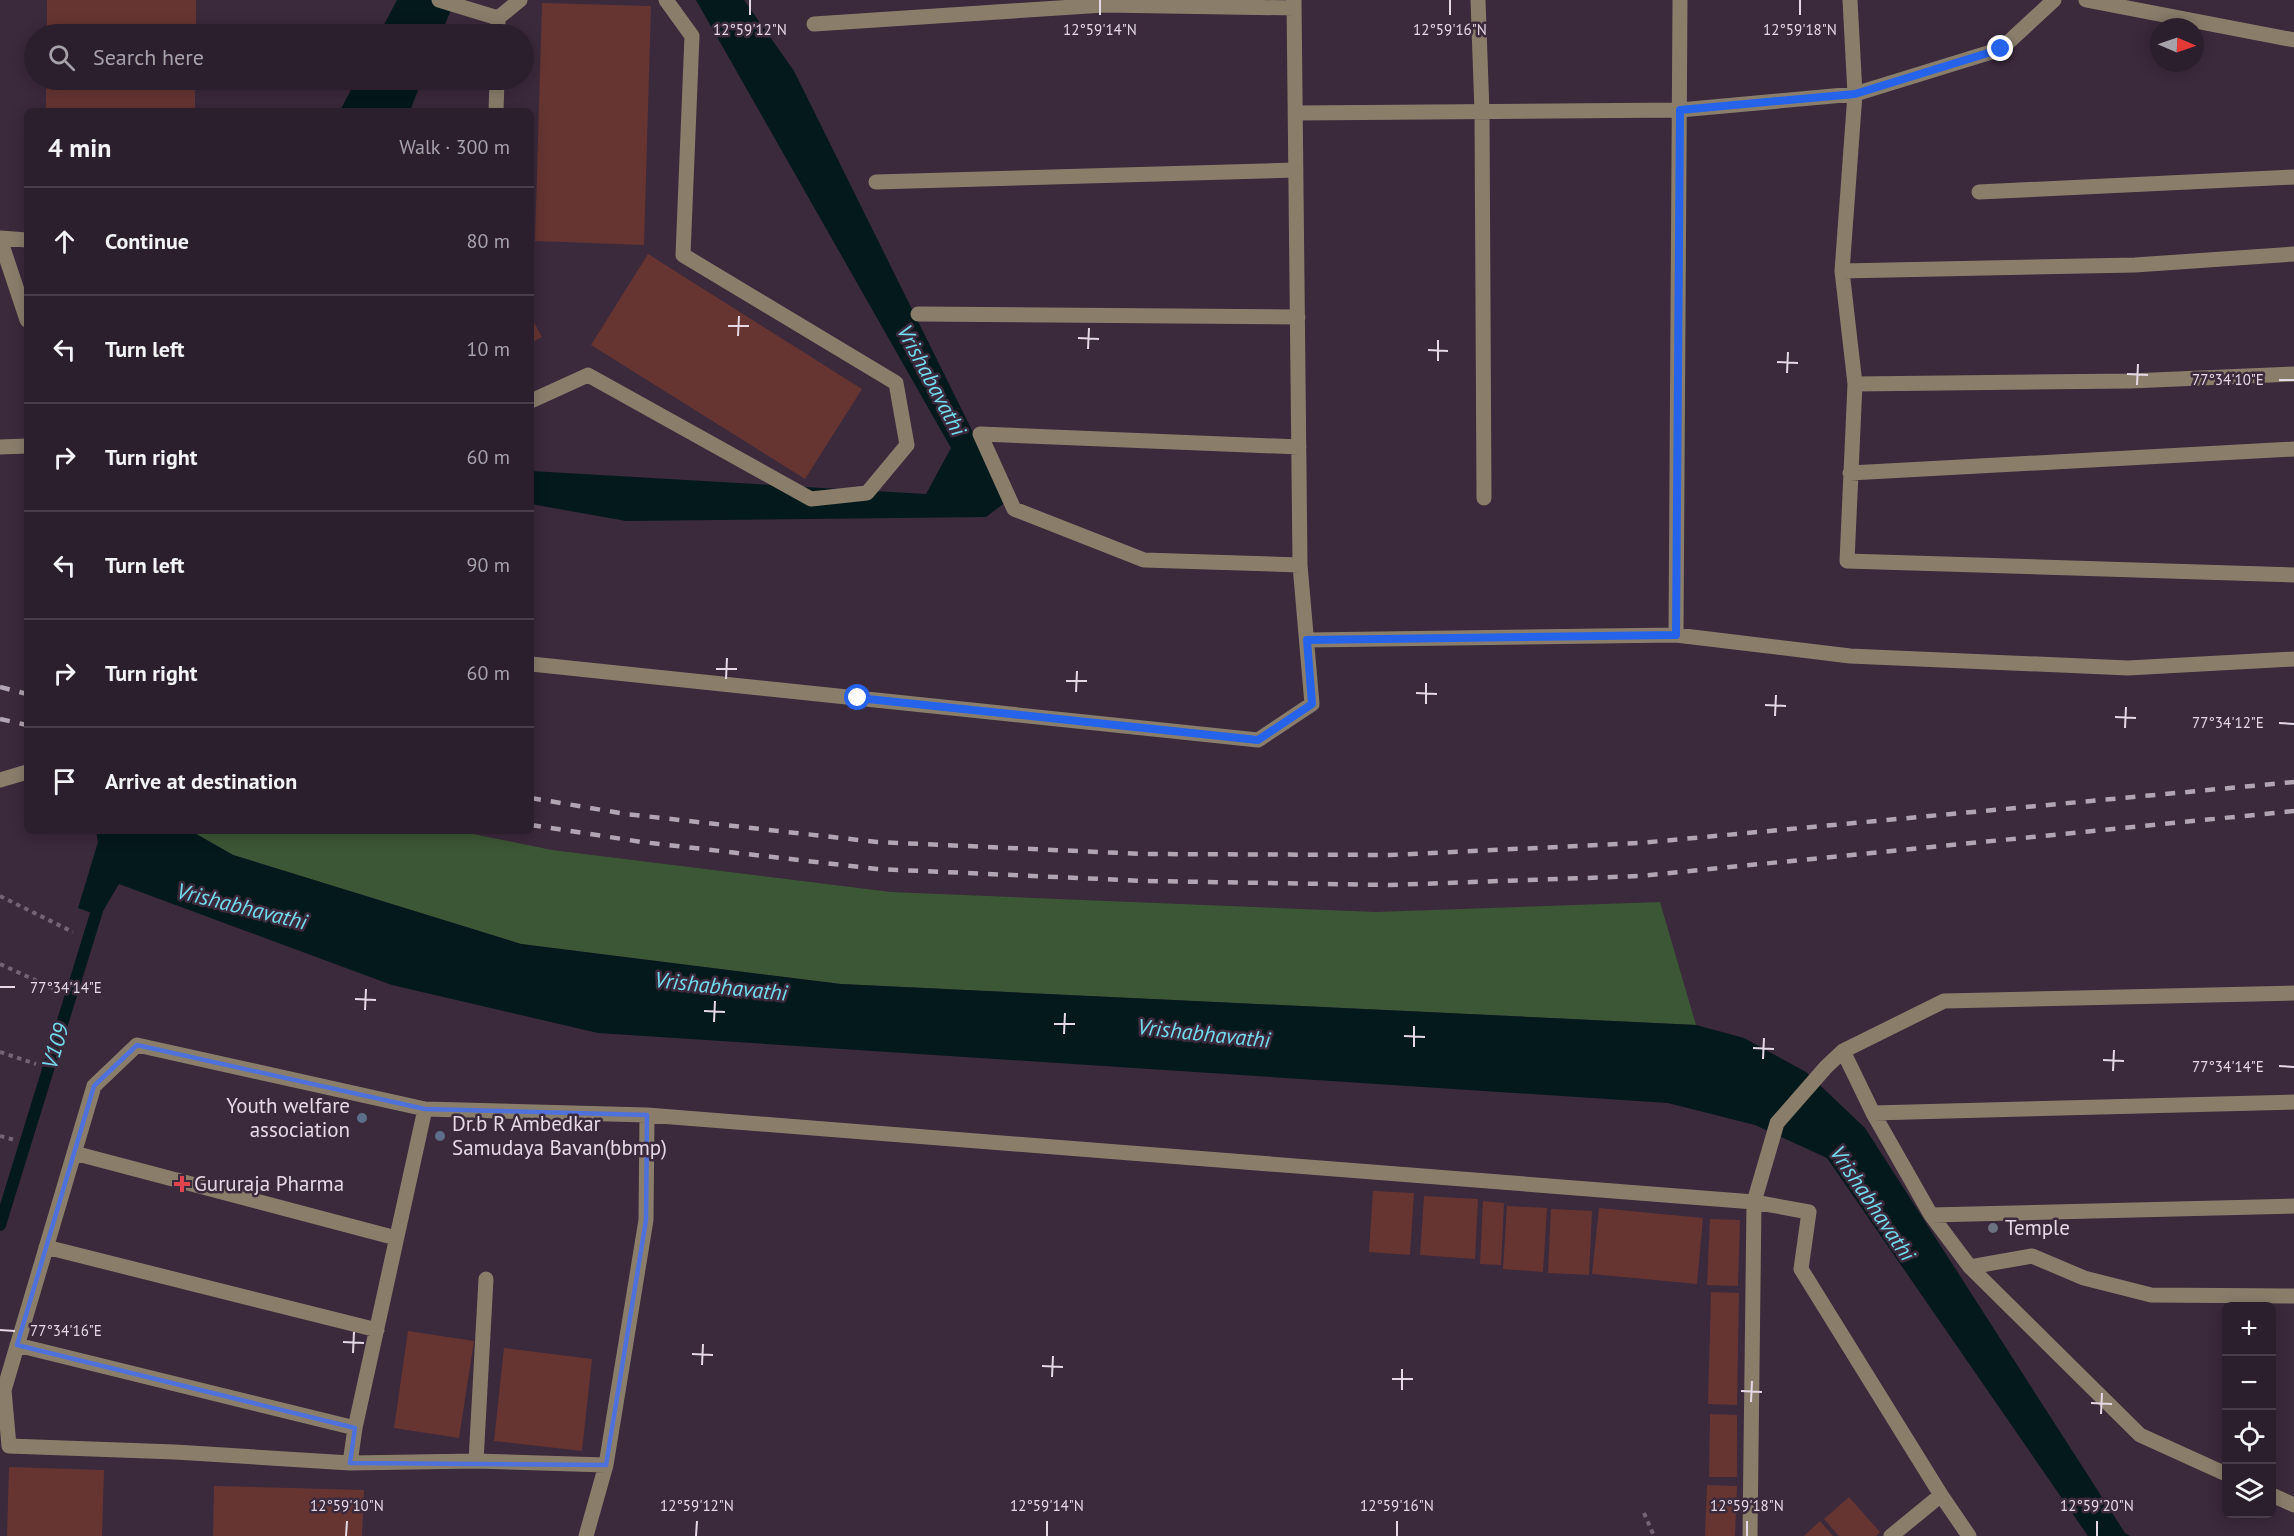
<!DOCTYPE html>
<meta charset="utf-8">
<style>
:root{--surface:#2c1f2d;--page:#342735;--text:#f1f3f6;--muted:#a6a2aa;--line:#483d49}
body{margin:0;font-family:"PT Sans",sans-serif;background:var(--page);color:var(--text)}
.controls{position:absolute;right:18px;bottom:18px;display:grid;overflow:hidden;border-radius:9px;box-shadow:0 3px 15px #0003}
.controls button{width:54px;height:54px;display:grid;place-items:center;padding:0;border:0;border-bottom:2px solid var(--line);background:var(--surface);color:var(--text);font:30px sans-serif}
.compass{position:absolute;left:2150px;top:18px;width:54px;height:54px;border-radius:50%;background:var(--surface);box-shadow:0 3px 15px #0003;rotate:92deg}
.stop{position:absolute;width:18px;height:18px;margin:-14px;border:4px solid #2563eb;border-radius:50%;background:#fff}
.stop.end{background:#2563eb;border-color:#fff;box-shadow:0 2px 6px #0008}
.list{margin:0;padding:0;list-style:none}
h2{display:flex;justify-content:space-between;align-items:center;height:78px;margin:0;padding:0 24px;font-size:26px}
h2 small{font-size:20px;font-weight:400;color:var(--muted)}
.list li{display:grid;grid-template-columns:39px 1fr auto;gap:18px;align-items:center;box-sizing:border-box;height:108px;padding:0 24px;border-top:2px solid var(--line)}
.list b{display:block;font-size:22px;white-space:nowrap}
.list em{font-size:20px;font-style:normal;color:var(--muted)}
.icon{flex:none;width:33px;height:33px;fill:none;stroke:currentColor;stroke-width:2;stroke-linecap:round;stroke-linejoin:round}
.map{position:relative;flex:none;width:2294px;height:1536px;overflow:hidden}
.search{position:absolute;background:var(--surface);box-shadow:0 3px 15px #0003;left:24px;top:24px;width:510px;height:66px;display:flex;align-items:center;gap:15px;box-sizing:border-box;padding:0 21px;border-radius:33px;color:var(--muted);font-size:22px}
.panel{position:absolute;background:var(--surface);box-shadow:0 3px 15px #0003;left:24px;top:108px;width:510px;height:726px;border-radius:9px}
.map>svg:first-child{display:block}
.green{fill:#3c5735}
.water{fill:#04191c}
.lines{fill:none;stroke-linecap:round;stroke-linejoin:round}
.stream{stroke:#04191c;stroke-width:12}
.building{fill:#663532}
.path{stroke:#736374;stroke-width:4;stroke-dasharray:4.5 4.5;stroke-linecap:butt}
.minor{stroke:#8a7e6b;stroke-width:15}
.rail{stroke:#b2a5b3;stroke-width:4.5;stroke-dasharray:10 10;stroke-linecap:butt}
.route{stroke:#2563eb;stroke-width:8}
.marked{fill:none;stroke:#4f71dc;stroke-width:4.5;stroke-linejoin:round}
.ticks{fill:none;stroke:#e5d9e6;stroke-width:2}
.service-dot{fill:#5c6f8a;stroke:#3b293c;stroke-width:2}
.health-dot{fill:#e0444e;stroke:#3b293c;stroke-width:2}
.worship-dot{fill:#6b7280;stroke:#3b293c;stroke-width:2}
.labels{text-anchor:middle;stroke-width:5;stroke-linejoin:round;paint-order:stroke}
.poi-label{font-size:21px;fill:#e5d9e6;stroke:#3b293c;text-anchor:start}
.water-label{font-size:22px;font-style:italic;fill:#72dcef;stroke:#3b293c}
.ticks-label{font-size:15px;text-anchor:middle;fill:#e5d9e6;stroke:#3b293c;stroke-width:5;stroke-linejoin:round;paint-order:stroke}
</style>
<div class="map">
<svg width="2294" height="1536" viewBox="0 0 2294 1536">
<rect width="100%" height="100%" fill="#3b293c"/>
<path class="green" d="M191,831H458L552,850L891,892L1376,912L1660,902L1696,1025L841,984L521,944L233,855Z"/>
<path class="water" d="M397,0H455L441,34H379Z
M696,0H744L794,71L1007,501L986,517L626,521L531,504V471L926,494L951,448Z
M356,80H422L410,111H340Z
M96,831H191L233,855L521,944L841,984L1696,1025L1744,1038L1806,1072L1865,1128L2125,1533L2130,1536H2088L1827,1158L1755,1125L1668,1103L598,1033L392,985L119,884L100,916L78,908L98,842Z"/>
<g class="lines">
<path class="stream" d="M0,1225L100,901"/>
</g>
<path class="building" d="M47,0H196V34H47Z
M542,3L651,6L644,245L535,241Z
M46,80H195V111H46Z
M648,254L862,389L805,479L591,345Z
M531,317L542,337L531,343Z
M1373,1191L1414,1193L1410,1255L1369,1252Z
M1424,1196L1478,1199L1475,1259L1420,1255Z
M1483,1201L1504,1203L1501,1265L1480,1264Z
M1507,1206L1547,1208L1543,1272L1503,1269Z
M1599,1208L1703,1218L1697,1284L1592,1274Z
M1551,1209L1592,1211L1589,1275L1548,1273Z
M1710,1219L1740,1220L1738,1286L1707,1285Z
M1711,1292L1739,1293L1737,1405L1708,1404Z
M408,1331L474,1341L459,1438L394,1428Z
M504,1348L592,1359L582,1451L494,1441Z
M1710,1414L1737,1415V1477H1709Z
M9,1467L104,1470L102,1536H7Z
M1707,1485L1737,1486L1735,1536H1705Z
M214,1486L364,1490L362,1536H213Z
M1849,1497L1880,1532L1876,1536H1839L1824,1519Z
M1820,1521L1833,1536H1804Z"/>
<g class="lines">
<path class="path" d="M0,896L73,932
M0,964L57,990
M0,1052L36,1064
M0,1136L15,1140
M1644,1513L1654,1536"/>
<path class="minor" d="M439,0L498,18
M1478,0L1482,112L1484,498
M1850,0L1855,94L1842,271L1855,384L1847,561L2294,575
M2086,0L2294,40
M814,24L1104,5L1294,8
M498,34V18L520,0
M496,111L497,80
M1296,113L1680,110L1855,94L2001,49L2054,0
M876,182L1296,170
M1979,192L2294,177
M0,238L27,240
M0,239L27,320
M1842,271L2135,265L2294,254
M918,314L1298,317
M1855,384L2130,381L2294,374
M531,401L588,375L811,499L867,493L907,445L896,383L683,255L692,36L666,0
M0,447L27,446
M1299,447L980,434L1014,509L1144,560L1300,565
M1850,473L2294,449
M1676,635L1680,0
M1307,640L1676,635L1850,656L2128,668L2294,659
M531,664L1258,740L1312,704L1300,565L1294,0
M0,780L27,772
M1843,1051L1873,1113L1931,1215L1970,1267L2140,1435L2226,1474
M1873,1113L2294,1102
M74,1153L396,1238
M1931,1215L2294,1206
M46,1247L377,1330
M1970,1267L2032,1256L2084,1278L2151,1295L2294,1296
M17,1345L355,1428
M476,1461L486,1279
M350,1463L355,1428L425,1109
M606,1465L476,1461L350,1463L175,1452L9,1446L4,1390L94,1086L137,1045L425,1109L647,1115L1754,1202L1809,1212L1801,1269L1941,1495L1969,1536
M2272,1495L2294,1505
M586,1536L606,1465L646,1220L647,1115
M1750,1536L1754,1202L1777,1123L1826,1067L1843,1051L1944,1001L2294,993
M1891,1536L1941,1495"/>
<path class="rail" d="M0,687L27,694
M0,719L27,725
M531,798L626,814L877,842L1143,854L1390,855L1640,843L2294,782
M531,825L642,842L877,869L1146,881L1390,885L1640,876L2294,811"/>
</g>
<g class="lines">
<path class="route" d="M858,698L1258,740L1312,704L1307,640L1676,635L1680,110L1855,94L2001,49"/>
</g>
<path class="marked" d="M137,1045L425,1109L647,1115L646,1220L606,1465L350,1463L355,1428L17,1345L94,1086Z"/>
<path class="ticks" d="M750,15V0M1100,15V0M1450,15V0M1800,15V0M728,326H749M738,336L739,316M1078,338L1099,339M1088,349L1089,328M1428,350L1448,351M1438,361V340M1777,362L1798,363M1787,373L1788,352M2127,374L2148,375M2279,380H2294M2137,385L2138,364M716,669H737M726,679L727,658M1066,681H1087M1076,692L1077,671M1416,693L1437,694M1426,704V683M1765,705L1786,706M1775,716L1776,695M2115,717L2136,718M2279,723L2294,724M2125,728L2126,707M0,987H15M355,999L376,1000M365,1010L366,989M704,1011L725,1012M714,1022L715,1001M1054,1024H1075M1064,1034L1065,1013M1404,1036L1425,1037M1414,1047V1026M1753,1048L1774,1049M1763,1059L1764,1038M2103,1060L2124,1061M2279,1066L2294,1067M2113,1071L2114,1050M0,1330L15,1331M343,1342L364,1343M353,1353L354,1332M692,1354L713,1355M702,1365L703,1344M1042,1366L1063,1367M1052,1377L1053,1356M1392,1379H1413M1402,1390V1369M1741,1391L1762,1392M1751,1402L1752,1381M2091,1403L2112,1404M2101,1414L2102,1393M346,1536L347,1521M696,1536L697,1521M1047,1536V1521M1397,1536V1521M1747,1536V1521M2097,1536V1521"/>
<g class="service-dot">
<circle cx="362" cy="1118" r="6"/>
<circle cx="440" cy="1136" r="6"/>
</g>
<path class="health-dot" d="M179 1175h6v6h6v6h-6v6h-6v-6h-6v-6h6z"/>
<circle class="worship-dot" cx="1993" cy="1228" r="6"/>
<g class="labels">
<g class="poi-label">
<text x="350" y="1113" text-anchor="end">Youth welfare<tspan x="350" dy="24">association</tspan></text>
<text x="452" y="1131">Dr.b R Ambedkar<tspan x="452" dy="24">Samudaya Bavan(bbmp)</tspan></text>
<text x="194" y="1191">Gururaja Pharma</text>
<text x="2005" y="1235">Temple</text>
</g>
<g class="water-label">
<text transform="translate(932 380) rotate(62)" y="8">Vrishabavathi</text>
<text transform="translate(242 906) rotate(14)" y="8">Vrishabhavathi</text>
<text transform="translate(721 986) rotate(6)" y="8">Vrishabhavathi</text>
<text transform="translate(1204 1033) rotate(6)" y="8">Vrishabhavathi</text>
<text transform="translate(55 1046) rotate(-73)" y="8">V109</text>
<text transform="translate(1873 1203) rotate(56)" y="8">Vrishabhavathi</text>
</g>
</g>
<g class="ticks-label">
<text x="750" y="35">12°59'12"N</text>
<text x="1100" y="35">12°59'14"N</text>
<text x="1450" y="35">12°59'16"N</text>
<text x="1800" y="35">12°59'18"N</text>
<text x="2228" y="385">77°34'10"E</text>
<text x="2228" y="728">77°34'12"E</text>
<text x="66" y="993">77°34'14"E</text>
<text x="2228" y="1072">77°34'14"E</text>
<text x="66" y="1336">77°34'16"E</text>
<text x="347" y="1511">12°59'10"N</text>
<text x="697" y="1511">12°59'12"N</text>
<text x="1047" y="1511">12°59'14"N</text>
<text x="1397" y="1511">12°59'16"N</text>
<text x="1747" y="1511">12°59'18"N</text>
<text x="2097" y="1511">12°59'20"N</text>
</g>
</svg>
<div class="controls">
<button>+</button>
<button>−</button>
<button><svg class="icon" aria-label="locate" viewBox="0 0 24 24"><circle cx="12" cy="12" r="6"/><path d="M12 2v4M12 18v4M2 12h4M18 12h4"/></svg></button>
<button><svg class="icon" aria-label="layers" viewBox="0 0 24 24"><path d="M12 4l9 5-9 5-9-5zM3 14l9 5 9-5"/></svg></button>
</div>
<svg class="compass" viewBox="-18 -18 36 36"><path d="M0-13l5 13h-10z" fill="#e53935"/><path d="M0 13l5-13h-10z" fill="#a6a2aa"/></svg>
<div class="stop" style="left:858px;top:698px"></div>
<div class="stop end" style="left:2001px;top:49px"></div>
<div class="search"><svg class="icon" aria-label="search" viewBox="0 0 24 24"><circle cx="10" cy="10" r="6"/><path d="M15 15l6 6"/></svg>Search here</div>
<section class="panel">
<h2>4 min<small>Walk · 300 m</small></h2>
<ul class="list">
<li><svg class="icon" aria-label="ahead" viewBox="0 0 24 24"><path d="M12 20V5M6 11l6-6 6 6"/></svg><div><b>Continue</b></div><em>80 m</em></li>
<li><svg class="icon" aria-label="left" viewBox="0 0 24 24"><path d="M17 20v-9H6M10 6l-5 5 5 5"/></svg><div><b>Turn left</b></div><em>10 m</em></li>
<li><svg class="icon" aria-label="right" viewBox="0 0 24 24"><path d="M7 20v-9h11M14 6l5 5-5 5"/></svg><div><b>Turn right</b></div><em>60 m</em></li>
<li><svg class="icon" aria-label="left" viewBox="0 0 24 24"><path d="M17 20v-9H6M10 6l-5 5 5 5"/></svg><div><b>Turn left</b></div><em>90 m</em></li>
<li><svg class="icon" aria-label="right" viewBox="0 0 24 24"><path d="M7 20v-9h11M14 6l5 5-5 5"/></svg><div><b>Turn right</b></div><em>60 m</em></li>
<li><svg class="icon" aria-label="arrive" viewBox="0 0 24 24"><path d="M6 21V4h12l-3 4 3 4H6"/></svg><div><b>Arrive at destination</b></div></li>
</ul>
</section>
</div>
